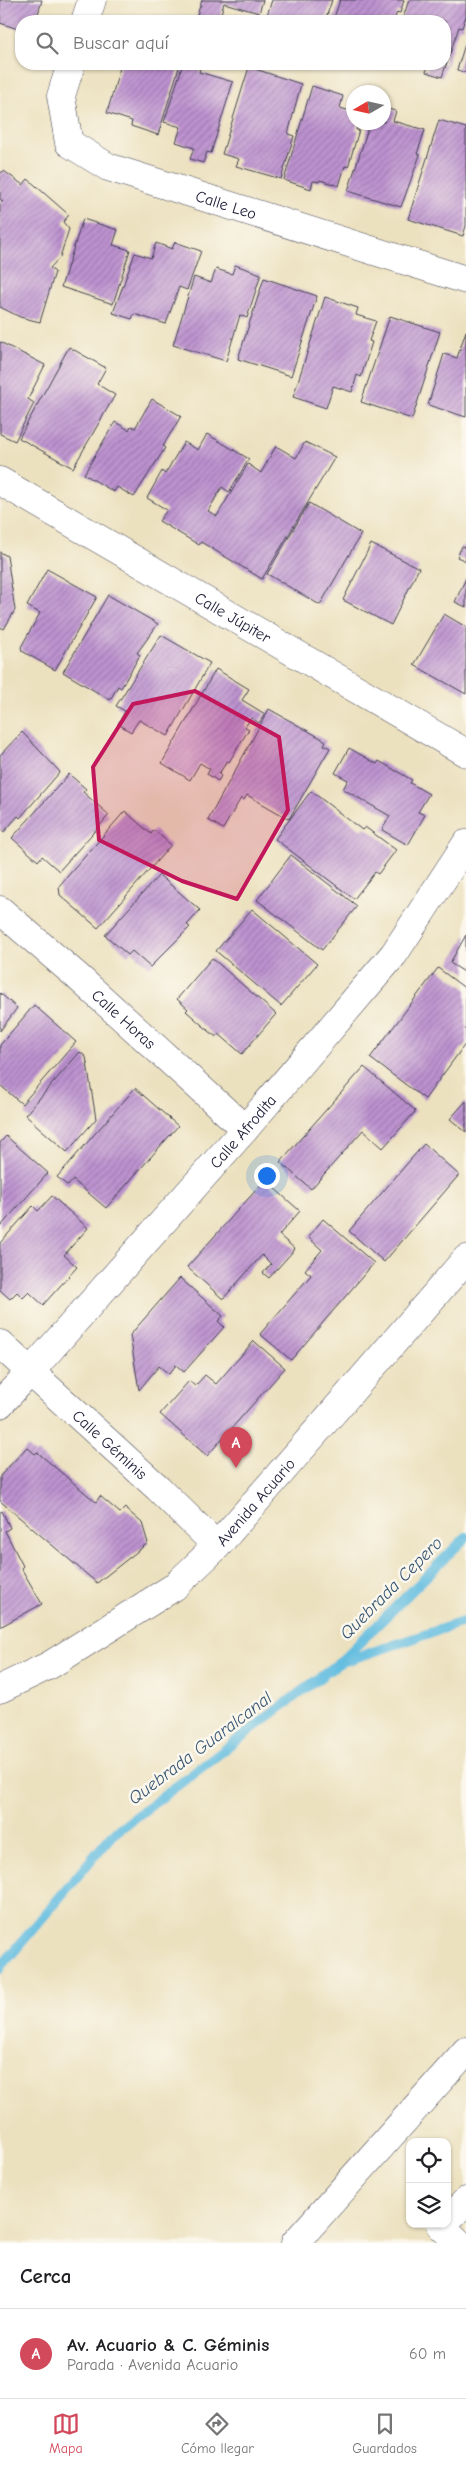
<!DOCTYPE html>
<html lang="es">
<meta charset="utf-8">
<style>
:root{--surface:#fff;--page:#f6f6f6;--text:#202124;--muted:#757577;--line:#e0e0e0;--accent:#d1495b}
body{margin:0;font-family:"Comic Neue",sans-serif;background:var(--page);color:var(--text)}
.controls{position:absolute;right:15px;bottom:15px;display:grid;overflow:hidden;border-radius:10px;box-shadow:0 1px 4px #0004}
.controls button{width:45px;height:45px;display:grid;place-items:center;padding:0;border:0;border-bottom:1px solid var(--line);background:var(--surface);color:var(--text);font:25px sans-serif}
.compass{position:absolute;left:346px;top:85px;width:45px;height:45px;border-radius:50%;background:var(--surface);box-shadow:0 1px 4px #0004;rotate:261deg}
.you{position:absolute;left:266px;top:1175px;width:18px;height:18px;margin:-12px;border:4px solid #fff;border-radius:50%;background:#1a73e8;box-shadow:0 0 0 8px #1a73e833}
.badge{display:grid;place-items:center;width:32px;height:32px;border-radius:50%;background:var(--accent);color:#fff;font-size:16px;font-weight:700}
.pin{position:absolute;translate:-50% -41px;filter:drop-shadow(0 1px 2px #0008)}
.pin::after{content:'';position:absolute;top:26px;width:18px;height:15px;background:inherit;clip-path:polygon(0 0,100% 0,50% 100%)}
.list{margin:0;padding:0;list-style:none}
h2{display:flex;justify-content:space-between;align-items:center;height:65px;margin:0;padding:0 20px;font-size:21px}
h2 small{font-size:16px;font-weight:400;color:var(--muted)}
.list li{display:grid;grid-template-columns:32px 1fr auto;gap:15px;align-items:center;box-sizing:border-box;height:90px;padding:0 20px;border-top:1px solid var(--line)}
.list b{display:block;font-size:19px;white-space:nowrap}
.list p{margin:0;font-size:16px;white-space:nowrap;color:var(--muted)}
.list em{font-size:16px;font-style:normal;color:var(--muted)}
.icon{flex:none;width:28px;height:28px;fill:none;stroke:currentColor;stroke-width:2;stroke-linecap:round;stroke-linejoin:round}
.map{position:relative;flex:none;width:466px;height:2243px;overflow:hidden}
.search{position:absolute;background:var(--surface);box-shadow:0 1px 4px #0004;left:15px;right:15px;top:15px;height:55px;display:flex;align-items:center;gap:12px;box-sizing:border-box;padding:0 18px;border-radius:20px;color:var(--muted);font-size:19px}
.sheet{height:155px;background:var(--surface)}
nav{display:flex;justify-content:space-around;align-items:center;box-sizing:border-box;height:70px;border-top:1px solid var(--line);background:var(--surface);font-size:14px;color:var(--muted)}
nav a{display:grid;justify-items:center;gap:2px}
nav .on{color:var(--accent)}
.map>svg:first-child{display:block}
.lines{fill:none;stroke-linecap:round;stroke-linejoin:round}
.stream{stroke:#63bde0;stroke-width:10}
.building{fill:url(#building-hatch)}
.minor-casing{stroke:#403f4f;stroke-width:29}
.minor{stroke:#fff;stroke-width:28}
.marked{fill:#c2185b;fill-opacity:0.2;stroke:#c2185b;stroke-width:4;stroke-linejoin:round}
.labels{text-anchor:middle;stroke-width:5;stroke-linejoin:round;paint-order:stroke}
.street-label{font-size:16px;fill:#22223b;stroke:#fbf7ec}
.water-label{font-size:18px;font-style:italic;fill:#395875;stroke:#fbf7ec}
</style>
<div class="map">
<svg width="466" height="2243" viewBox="0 0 466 2243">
<defs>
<pattern id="building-hatch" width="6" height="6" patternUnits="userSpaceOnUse" patternTransform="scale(1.25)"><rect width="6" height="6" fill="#bd92d0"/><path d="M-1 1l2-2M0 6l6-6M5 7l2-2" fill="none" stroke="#97a"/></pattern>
</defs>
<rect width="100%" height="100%" fill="#fbf7ec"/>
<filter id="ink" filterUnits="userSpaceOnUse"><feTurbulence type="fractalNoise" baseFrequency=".02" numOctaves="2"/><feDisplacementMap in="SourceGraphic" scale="10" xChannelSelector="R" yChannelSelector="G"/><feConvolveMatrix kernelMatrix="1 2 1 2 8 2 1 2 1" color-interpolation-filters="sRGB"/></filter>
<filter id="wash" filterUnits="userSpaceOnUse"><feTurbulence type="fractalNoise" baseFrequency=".0096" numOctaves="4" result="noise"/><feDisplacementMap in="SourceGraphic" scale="20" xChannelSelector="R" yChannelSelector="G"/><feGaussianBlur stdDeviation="1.12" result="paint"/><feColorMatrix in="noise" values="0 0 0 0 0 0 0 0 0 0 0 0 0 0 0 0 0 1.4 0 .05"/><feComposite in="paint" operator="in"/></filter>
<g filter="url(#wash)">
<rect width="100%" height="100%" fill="#ece1bf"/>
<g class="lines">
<path class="stream" d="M342,1660L466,1537
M0,1968L112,1835L339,1663L466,1621"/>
</g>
<g id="blocks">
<path class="building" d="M0,0H42L36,21H21V30L0,23Z
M202,0H263L259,13L224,3L219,21H195Z
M272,0H332L325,21H276L266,18Z
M340,0H404L400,13L397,12L394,21H333Z
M409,0H466V16L462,28L459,27L442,77L426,72L429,64H445V21H402Z
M466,41V73L457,70Z
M121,64H180L158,135L131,126L132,121L107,113Z
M183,64L200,69L199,72L233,82L211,153L207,152L203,163L190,159L194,148L176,142L181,127L164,122Z
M249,67L301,84L288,134L294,136L281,179L236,166L239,159L222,154Z
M312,86L343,96L340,108L354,112V122H358L356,130H359L348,167L345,166L339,186L320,180L319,182L313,181L311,189L284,180Z
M384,108L396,111L393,121L425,130L417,154L420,155L401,207L348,191L370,122H384Z
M439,120L466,128V226L463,236L408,219Z
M4,171L23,185L28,179L69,215L63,222L69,229L60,257L50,268L55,272L40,322L20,317L0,307V204L3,201L0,199V173Z
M83,219L118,230L113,245L130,250L113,304L61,287Z
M175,242L201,251L187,290L179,287L166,324L134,314L132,319L113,313L135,253L151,258L156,243L172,249Z
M235,265L261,274L247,318L240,315L226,361L173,345L194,277L211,283L216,269L232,274Z
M264,278L317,296L291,376L238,359Z
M325,297L358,308L356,315L376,321L369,341L372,342L361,377L357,375L352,392L333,386L326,408L293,397Z
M390,316L440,332L412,419L361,402Z
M466,331V417L428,405L444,354L457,358Z
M0,342L45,365L28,399L34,403L15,441L0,434Z
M69,347L106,368L97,384L115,395L73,468L19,438Z
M152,399L181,416L163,446L165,448L134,497L117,487L114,492L84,474L115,422L129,430L131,426L135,428Z
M207,434L249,459L229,492L222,487L208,511L217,516L248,464L261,473L276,446L296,458L305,442L335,457L262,579L201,542L199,545L159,521L167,510L147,498L162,471L165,474L184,442L198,450Z
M309,503L361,534L320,605L267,574Z
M371,544L419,568L391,625L343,600Z
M462,546L466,548V561L457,557Z
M0,552L7,556L15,610L4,629L0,627Z
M47,569L97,597L55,670L22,651L21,647L40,613L27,606Z
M466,578V607L455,602Z
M108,595L158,624L137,653L140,655L121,688L118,686L110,700L63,672Z
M444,614L466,627V694L414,665Z
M161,635L210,663L168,736L139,720L131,732L118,724L125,711L116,706Z
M216,669L249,689L242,700L265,714L259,723L251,718L245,727L249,729L229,762L227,761L219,774L221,776L218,781L207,774L210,769L200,763L190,780L162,763Z
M269,709L326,741L324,745L330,748L289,819L247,795L244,800L241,798L223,829L208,820Z
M22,732L60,772L20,818L18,816L4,832L0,829V755Z
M349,748L377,764L379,761L412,780L410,783L429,794L418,812L425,815L408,845L382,830L390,816L343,789L348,780L335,773Z
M69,774L86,789L83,792L109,815L59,871L42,856L38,861L12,838Z
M311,791L362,830L365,827L396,850L378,874L375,872L354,899L275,839Z
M125,811L151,834L154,830L171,845L98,928L60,895L59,886Z
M291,855L357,906L322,950L257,900Z
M159,875L200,910L187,925L190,927L150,967L132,951L128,955L105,935Z
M252,909L317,964L281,1006L216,951Z
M466,935V973L450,963Z
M212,958L276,1014L242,1054L219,1034L216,1037L186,1011L188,1009L177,999Z
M438,968L466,989V1043L425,1099L370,1058Z
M0,993L17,1008L0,1031Z
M34,1005L76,1042L22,1104L0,1085V1045Z
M80,1052L86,1057L96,1119L67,1152L25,1115Z
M364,1067L416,1111L383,1148L363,1130L311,1189L280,1162Z
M135,1088L178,1126L106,1208L73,1180L68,1186L57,1177Z
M466,1101V1132L450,1119Z
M6,1136L48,1173L0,1227V1143Z
M424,1144L459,1175L384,1262L349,1231Z
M265,1180L300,1211L279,1235L295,1249L269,1278L263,1273L271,1264L262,1255L223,1299L187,1267Z
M52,1196L88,1228L64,1255L77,1267L43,1305L29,1292L23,1298L17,1292L10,1299L0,1290V1243L33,1206L38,1211Z
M323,1219L374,1263L291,1360L260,1334L311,1275L305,1270L322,1250L308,1237Z
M180,1278L223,1316L218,1321L224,1327L184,1372L176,1365L169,1374L159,1366L139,1390L130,1335Z
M254,1341L285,1368L207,1456L160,1414L189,1381L195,1386L205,1375L216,1384Z
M27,1447L35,1454L37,1452L96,1502L100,1496L120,1513L125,1508L142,1523L148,1543L97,1583L0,1501V1476Z
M2,1511L10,1528L5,1531L23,1566L21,1568L42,1604L0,1627V1512Z"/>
</g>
</g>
<g filter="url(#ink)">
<use href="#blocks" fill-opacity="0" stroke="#403f4f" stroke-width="1"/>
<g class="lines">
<defs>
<g id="minor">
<path d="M85,21L92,0"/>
<path id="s1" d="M71,64L61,96L69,143L108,167L466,280"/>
<path id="s2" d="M0,481L466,753"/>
<path id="s3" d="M0,910L78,977L245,1129"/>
<path id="s4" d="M0,1344L158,1488L217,1546"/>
<path id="s5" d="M0,1404L31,1371L245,1129L394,954L466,844"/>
<path id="s6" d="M0,1689L50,1665L174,1587L217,1546L466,1259"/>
<path d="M447,2220L466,2201"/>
<path d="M443,2224L441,2226L459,2243"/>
<path d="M295,2243L466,2051"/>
</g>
</defs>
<use href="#minor" class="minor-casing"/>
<use href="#minor" class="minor"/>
</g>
</g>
<path class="marked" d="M195,691L279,737L288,810L237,899L182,881L99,840L93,767L133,704Z"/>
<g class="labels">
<g class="street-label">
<text dy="6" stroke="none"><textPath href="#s1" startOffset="251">Calle Leo</textPath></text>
<text dy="6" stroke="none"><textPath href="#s2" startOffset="270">Calle Júpiter</textPath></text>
<text dy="6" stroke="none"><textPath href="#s3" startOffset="165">Calle Horas</textPath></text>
<text dy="6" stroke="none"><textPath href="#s5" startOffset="365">Calle Afrodita</textPath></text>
<text dy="6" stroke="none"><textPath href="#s4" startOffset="149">Calle Géminis</textPath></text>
<text dy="6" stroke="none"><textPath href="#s6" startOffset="320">Avenida Acuario</textPath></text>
</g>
<g class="water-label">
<text transform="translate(391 1588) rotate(-45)" y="6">Quebrada Cepero</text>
<text transform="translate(200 1748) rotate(-37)" y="6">Quebrada Guaralcanal</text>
</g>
</g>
</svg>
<div class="controls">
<button><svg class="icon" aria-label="locate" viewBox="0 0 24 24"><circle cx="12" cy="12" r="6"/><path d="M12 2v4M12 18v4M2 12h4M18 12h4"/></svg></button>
<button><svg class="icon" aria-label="layers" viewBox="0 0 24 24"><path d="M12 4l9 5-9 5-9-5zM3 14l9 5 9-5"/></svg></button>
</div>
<svg class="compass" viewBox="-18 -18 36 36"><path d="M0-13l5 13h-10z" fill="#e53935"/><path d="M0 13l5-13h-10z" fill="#757577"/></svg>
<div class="you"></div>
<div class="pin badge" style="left:236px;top:1468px">A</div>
<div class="search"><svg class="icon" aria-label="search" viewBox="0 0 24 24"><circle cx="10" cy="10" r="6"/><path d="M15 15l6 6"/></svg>Buscar aquí</div>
</div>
<section class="sheet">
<h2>Cerca<small></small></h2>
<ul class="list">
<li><span class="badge">A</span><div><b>Av. Acuario &amp; C. Géminis</b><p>Parada · Avenida Acuario</p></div><em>60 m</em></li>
</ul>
</section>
<nav>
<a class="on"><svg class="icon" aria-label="map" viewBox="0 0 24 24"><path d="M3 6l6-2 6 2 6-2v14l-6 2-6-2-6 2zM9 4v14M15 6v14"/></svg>Mapa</a>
<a><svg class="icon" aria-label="directions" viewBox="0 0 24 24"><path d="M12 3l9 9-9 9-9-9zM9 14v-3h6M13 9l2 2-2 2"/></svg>Cómo llegar</a>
<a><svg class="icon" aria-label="saved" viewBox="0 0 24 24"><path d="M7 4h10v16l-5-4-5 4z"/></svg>Guardados</a>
</nav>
